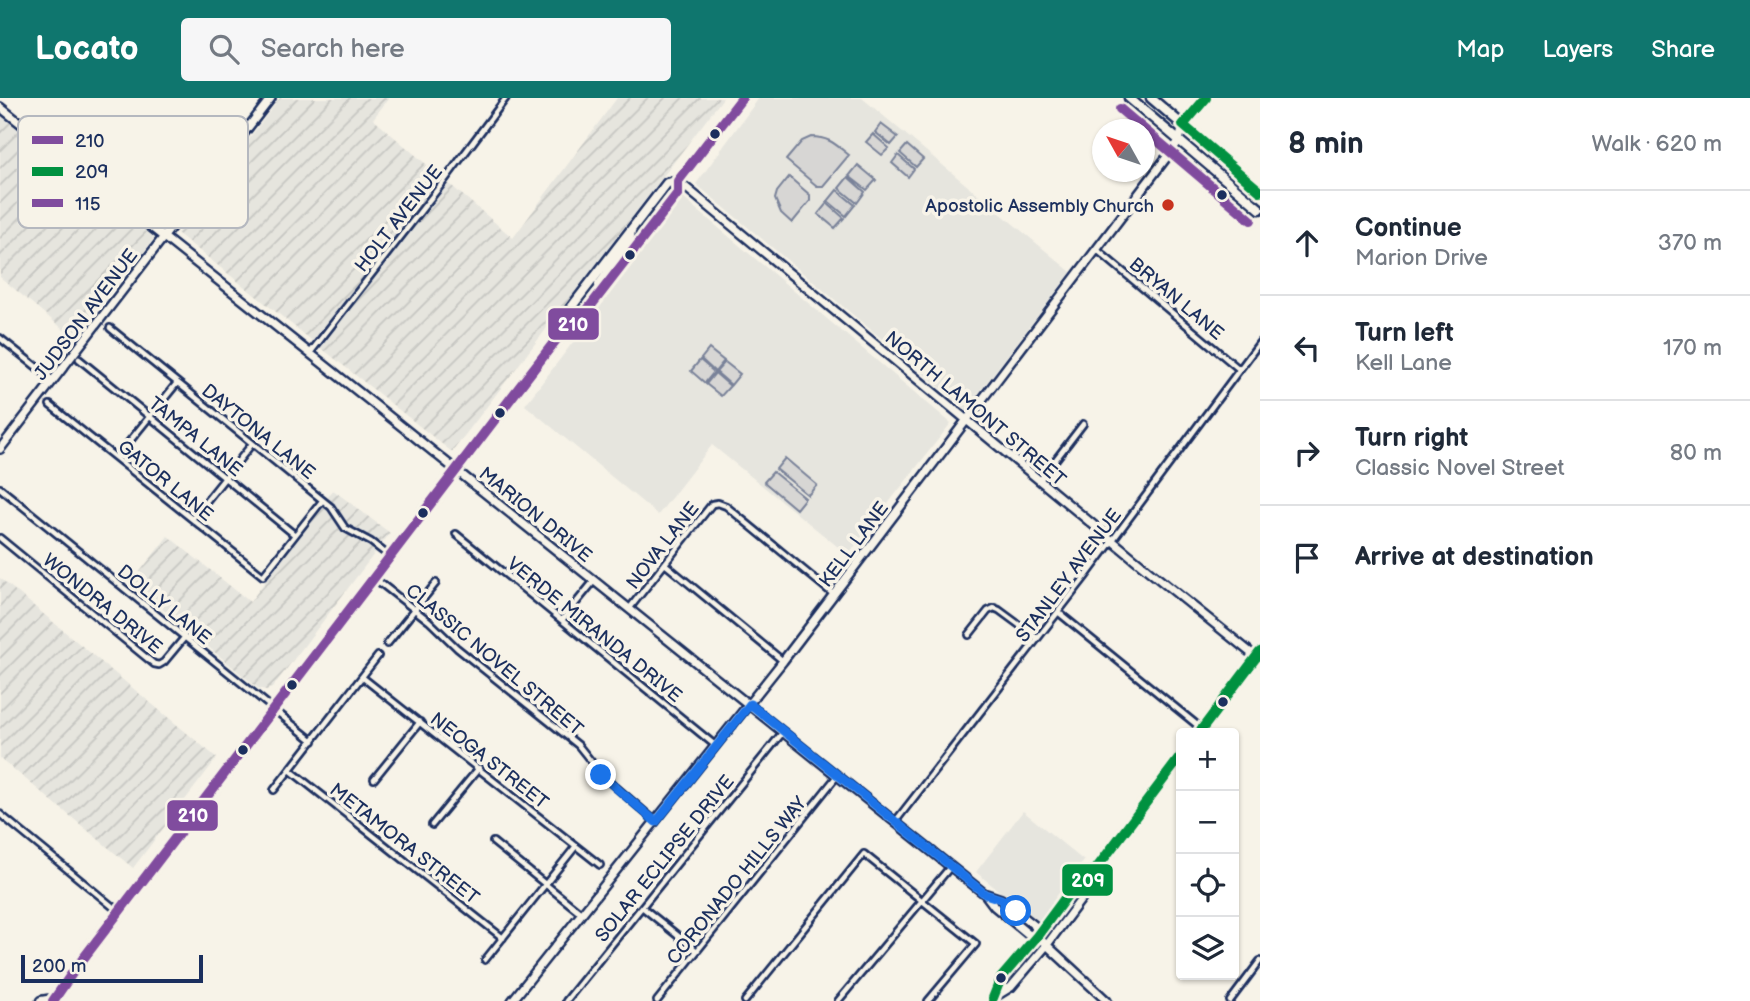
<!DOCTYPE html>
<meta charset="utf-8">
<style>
:root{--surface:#fff;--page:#f6f6f7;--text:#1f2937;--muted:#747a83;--line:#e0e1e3;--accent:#0f766e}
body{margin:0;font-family:"Balsamiq Sans",sans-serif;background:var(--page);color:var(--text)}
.controls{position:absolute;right:21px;bottom:21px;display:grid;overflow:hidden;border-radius:7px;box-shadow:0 2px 5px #0004}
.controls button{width:63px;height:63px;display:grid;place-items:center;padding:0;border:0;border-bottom:2px solid var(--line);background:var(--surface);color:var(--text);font:35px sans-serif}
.compass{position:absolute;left:1092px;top:21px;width:63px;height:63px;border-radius:50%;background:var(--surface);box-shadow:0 2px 5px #0004;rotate:310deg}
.scale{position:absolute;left:21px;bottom:18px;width:182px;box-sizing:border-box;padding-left:7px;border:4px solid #1b2f5e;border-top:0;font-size:19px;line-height:24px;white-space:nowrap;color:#1b2f5e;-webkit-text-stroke:5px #f7f3e8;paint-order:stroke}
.stop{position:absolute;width:21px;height:21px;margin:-16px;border:5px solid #1a73e8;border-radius:50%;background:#fff}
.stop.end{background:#1a73e8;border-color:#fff;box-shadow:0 2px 7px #0008}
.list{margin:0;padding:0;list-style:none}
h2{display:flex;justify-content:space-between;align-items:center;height:91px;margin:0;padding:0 28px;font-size:30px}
h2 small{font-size:23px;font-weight:400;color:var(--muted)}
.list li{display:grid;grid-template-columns:46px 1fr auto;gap:21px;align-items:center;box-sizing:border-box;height:105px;padding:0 28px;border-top:2px solid var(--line)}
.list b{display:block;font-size:26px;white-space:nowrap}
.list p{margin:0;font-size:23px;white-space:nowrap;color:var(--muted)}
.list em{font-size:23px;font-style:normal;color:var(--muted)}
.icon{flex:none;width:38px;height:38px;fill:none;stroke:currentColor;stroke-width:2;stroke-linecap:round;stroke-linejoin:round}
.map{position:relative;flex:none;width:1260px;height:903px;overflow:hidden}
header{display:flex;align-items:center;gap:42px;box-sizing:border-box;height:98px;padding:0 35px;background:var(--accent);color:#fff}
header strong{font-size:33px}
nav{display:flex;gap:38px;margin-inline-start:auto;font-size:24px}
.search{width:490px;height:63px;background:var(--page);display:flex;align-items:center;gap:18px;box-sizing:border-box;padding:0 24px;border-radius:7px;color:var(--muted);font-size:26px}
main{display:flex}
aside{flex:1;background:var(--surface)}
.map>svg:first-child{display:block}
.built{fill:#e6e5de}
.industrial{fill:url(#industrial-furrows)}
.garden{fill:#d7d6d4;stroke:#798299;stroke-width:2}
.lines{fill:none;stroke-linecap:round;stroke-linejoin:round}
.street-casing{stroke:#1b2f5e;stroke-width:10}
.secondary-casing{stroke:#1b2f5e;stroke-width:12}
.primary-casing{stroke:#1b2f5e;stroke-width:13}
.street{stroke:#f7f3e8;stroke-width:4.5}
.secondary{stroke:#f7f3e8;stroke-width:7}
.primary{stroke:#f7f3e8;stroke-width:8}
.bus-1-casing{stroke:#f7f3e8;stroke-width:16}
.bus-2-casing{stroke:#f7f3e8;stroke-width:16}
.bus-3-casing{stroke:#f7f3e8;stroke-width:16}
.bus-1{stroke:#804c9e;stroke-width:10}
.bus-2{stroke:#009140;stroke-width:10}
.bus-3{stroke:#804c9e;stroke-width:10}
.route{stroke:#1a73e8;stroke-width:9}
.bus-dot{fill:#1b2f5e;stroke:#f7f3e8;stroke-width:2.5}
.poi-dot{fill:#c8321e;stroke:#f7f3e8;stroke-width:2.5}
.labels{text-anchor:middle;stroke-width:7;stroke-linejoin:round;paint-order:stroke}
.poi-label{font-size:19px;fill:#1b2f5e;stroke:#f7f3e8;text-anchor:end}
.street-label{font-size:19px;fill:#1b2f5e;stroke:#f7f3e8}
.key{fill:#f7f3e8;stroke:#b5b8bf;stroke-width:2}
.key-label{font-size:19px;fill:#1b2f5e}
.line-badge{stroke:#f7f3e8;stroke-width:2.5}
.badge-label{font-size:19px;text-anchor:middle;font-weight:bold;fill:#fff}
</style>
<header>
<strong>Locato</strong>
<div class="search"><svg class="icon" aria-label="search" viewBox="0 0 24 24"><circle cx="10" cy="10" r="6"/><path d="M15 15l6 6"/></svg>Search here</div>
<nav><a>Map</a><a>Layers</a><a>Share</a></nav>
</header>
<main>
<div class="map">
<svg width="1260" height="903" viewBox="0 0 1260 903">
<defs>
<pattern id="industrial-furrows" width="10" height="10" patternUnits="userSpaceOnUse" patternTransform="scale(1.75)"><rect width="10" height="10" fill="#e6e5de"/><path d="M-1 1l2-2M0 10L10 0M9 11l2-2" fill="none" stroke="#c5c5c1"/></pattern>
</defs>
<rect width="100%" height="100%" fill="#f7f3e8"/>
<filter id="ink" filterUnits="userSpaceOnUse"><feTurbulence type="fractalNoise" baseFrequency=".0143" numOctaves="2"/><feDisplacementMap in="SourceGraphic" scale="14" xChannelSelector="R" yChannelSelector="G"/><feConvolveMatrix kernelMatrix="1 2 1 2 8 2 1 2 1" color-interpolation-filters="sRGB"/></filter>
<g filter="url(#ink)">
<path class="built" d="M759,0H862L1071,174L966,311L696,86Z
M683,100L951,325L848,457L712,347L658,417L525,307Z
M1023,713L1084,763L1040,821L1037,823L1033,821L976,774Z"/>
<path class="industrial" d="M280,0H389L373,21L513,140L617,0H723L452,354L177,135Z
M0,17L154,140L74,240L0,179Z
M333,392L390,435L272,590L266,592L258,590L131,485L168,438L250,504Z
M0,480L217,660L133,770L0,660Z"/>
<path class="garden" d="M881,26L898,39L891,47L875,34Z
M873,36L889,50L882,57L866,44Z
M811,39C829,39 835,46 849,57L823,88H817L786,62L802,43Z
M907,47L923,61L916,69L900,55Z
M898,57L914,71L908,79L892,65Z
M858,67L876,82L867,92L849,78Z
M789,79L810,97V103L792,125L781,115L775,101L777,94Z
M848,79L865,94L857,105L839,90Z
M837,92L855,107L846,118L828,103Z
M827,105L844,120L835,130L818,116Z
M709,251L724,263L715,274L701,261Z
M700,262L714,274L705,285L691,273Z
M725,264L740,276L731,287L716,274Z
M715,275L730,288L721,298L706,286Z
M785,360L817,387L808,397L776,371Z
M773,374L805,400L796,411L764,384Z"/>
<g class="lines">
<defs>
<path id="street" d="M1096,151L1239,271
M110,230L331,409L345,430L371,444L389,458
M0,240L53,282
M310,255L441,87L506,0
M79,261L295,437
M50,307L263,478L322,403
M116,360L177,285
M1040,382L1083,326
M0,390L313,643
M192,421L252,346
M456,436L716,648
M0,440L154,566L159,567L164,564L184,540
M665,466L783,563
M374,480L429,523L457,550L578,647L602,677L655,723
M629,511L712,406L718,405L726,408L833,496
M1058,514L1202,631
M562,522L594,483
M969,537L988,513L994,510L999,512L1037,540
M387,546L436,485
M362,579L600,767
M290,672L503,840
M374,681L420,624
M274,692L378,558
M0,716L118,813
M895,724L1086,478L1260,244
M432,727L479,670
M493,744L581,815
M642,809L697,853
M485,862L576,748
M566,903L783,634
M657,903L837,678
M745,903L864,756L976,846L928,903
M838,903L951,768
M1230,903L1260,863"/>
<path id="secondary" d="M0,9L375,307L895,724L985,796L994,808L1028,836L1037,838L1107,903
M678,83L1149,473L1256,559
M0,351L271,0
M1199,635L1260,554
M986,796L1001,801L1035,828L1037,838
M993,900L1001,880L1037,838L1074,788L1084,787L1181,658
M993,900L1011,889L1046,848L1085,796L1084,787
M512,903L783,563L1179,43L1183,27L1206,0"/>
<path id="primary" d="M1129,0L1260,111
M1151,0L1260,93
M602,193L599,187L628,148L631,133
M560,236L570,211L667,85L678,83
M41,903L53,901
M53,903L73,874L518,291L559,238L582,219L678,95V83L742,0"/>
</defs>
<use href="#street" class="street-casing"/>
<use href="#secondary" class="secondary-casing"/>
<use href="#primary" class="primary-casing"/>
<use href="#street" class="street"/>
<use href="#secondary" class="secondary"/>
<use href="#primary" class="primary"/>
<defs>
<path id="bus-1" d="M53,903L73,874L518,291L559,238L582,219L678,95V83L742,0"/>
<path id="bus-2" d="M1206,0L1183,27L1260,93
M1199,635L1260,554
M993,900L1001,880L1037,838L1074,788L1084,787L1181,658"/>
<path id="bus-3" d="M1120,11L1251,122"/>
</defs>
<use href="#bus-1" class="bus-1-casing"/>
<use href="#bus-2" class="bus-2-casing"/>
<use href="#bus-3" class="bus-3-casing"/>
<use href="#bus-1" class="bus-1"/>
<use href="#bus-2" class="bus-2"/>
<use href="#bus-3" class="bus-3"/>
</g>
</g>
<g class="lines" filter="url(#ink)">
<path class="route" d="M601,677L656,724L750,606L985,796L1001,801L1016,813"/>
</g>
<g class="bus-dot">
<circle cx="715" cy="36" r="6"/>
<circle cx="1222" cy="97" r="6"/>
<circle cx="630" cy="157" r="6"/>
<circle cx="500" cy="315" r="6"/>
<circle cx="423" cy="415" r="6"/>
<circle cx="292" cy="587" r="6"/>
<circle cx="1223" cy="604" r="6"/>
<circle cx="243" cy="652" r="6"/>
<circle cx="1001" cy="880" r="6"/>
</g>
<circle class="poi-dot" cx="1168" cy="107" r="7"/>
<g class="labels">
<g class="poi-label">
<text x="1154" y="114">Apostolic Assembly Church</text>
</g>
<g class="street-label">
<text transform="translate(398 120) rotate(-52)" y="7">HOLT AVENUE</text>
<text transform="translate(1177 200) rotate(40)" y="7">BRYAN LANE</text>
<text transform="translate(85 216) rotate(-53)" y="7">JUDSON AVENUE</text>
<text transform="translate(976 310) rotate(40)" y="7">NORTH LAMONT STREET</text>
<text transform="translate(259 333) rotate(39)" y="7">DAYTONA LANE</text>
<text transform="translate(196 338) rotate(39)" y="7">TAMPA LANE</text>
<text transform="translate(166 382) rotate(39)" y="7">GATOR LANE</text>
<text transform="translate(536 416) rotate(39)" y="7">MARION DRIVE</text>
<text transform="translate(853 446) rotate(-53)" y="7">KELL LANE</text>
<text transform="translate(662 447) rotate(-52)" y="7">NOVA LANE</text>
<text transform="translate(1068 477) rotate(-53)" y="7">STANLEY AVENUE</text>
<text transform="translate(103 505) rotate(39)" y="7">WONDRA DRIVE</text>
<text transform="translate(165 506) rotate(39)" y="7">DOLLY LANE</text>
<text transform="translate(595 531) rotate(39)" y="7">VERDE MIRANDA DRIVE</text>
<text transform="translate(495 561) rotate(40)" y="7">CLASSIC NOVEL STREET</text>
<text transform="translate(490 662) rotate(38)" y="7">NEOGA STREET</text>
<text transform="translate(405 745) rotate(38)" y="7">METAMORA STREET</text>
<text transform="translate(664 760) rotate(-51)" y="7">SOLAR ECLIPSE DRIVE</text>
<text transform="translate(736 782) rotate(-51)" y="7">CORONADO HILLS WAY</text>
</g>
</g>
<rect x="18" y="18" width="230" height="112" rx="10" class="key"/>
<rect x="32" y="38" width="31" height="8" fill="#804c9e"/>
<rect x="32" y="69" width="31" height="9" fill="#009140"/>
<rect x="32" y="101" width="31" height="8" fill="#804c9e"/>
<g class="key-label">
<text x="75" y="49">210</text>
<text x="75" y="80">209</text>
<text x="75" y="112">115</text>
</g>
<g class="line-badge">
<rect x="547" y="209" width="53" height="34" rx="7" fill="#804c9e"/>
<rect x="166" y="701" width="53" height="33" rx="7" fill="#804c9e"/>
<rect x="1061" y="765" width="53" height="34" rx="7" fill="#009140"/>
</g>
<g class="badge-label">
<text x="573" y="233">210</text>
<text x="193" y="724">210</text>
<text x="1088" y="789">209</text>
</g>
</svg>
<div class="controls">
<button>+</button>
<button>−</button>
<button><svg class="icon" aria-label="locate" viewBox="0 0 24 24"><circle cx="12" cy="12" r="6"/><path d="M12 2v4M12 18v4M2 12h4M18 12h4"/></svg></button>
<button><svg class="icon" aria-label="layers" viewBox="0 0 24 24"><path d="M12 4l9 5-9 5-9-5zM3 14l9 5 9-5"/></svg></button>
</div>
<svg class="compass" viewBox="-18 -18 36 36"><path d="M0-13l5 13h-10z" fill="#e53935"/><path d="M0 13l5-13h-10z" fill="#747a83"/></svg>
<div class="scale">200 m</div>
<div class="stop" style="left:1016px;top:813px"></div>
<div class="stop end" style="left:601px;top:677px"></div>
</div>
<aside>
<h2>8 min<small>Walk · 620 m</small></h2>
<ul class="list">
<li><svg class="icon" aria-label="ahead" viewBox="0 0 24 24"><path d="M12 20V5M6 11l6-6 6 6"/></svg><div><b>Continue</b><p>Marion Drive</p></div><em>370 m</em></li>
<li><svg class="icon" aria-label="left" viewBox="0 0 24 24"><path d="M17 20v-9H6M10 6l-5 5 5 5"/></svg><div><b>Turn left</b><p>Kell Lane</p></div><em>170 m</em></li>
<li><svg class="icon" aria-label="right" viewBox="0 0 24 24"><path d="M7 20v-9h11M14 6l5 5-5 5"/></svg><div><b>Turn right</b><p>Classic Novel Street</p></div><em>80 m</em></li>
<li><svg class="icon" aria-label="arrive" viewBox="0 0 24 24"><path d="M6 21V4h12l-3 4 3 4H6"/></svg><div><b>Arrive at destination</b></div></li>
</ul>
</aside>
</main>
